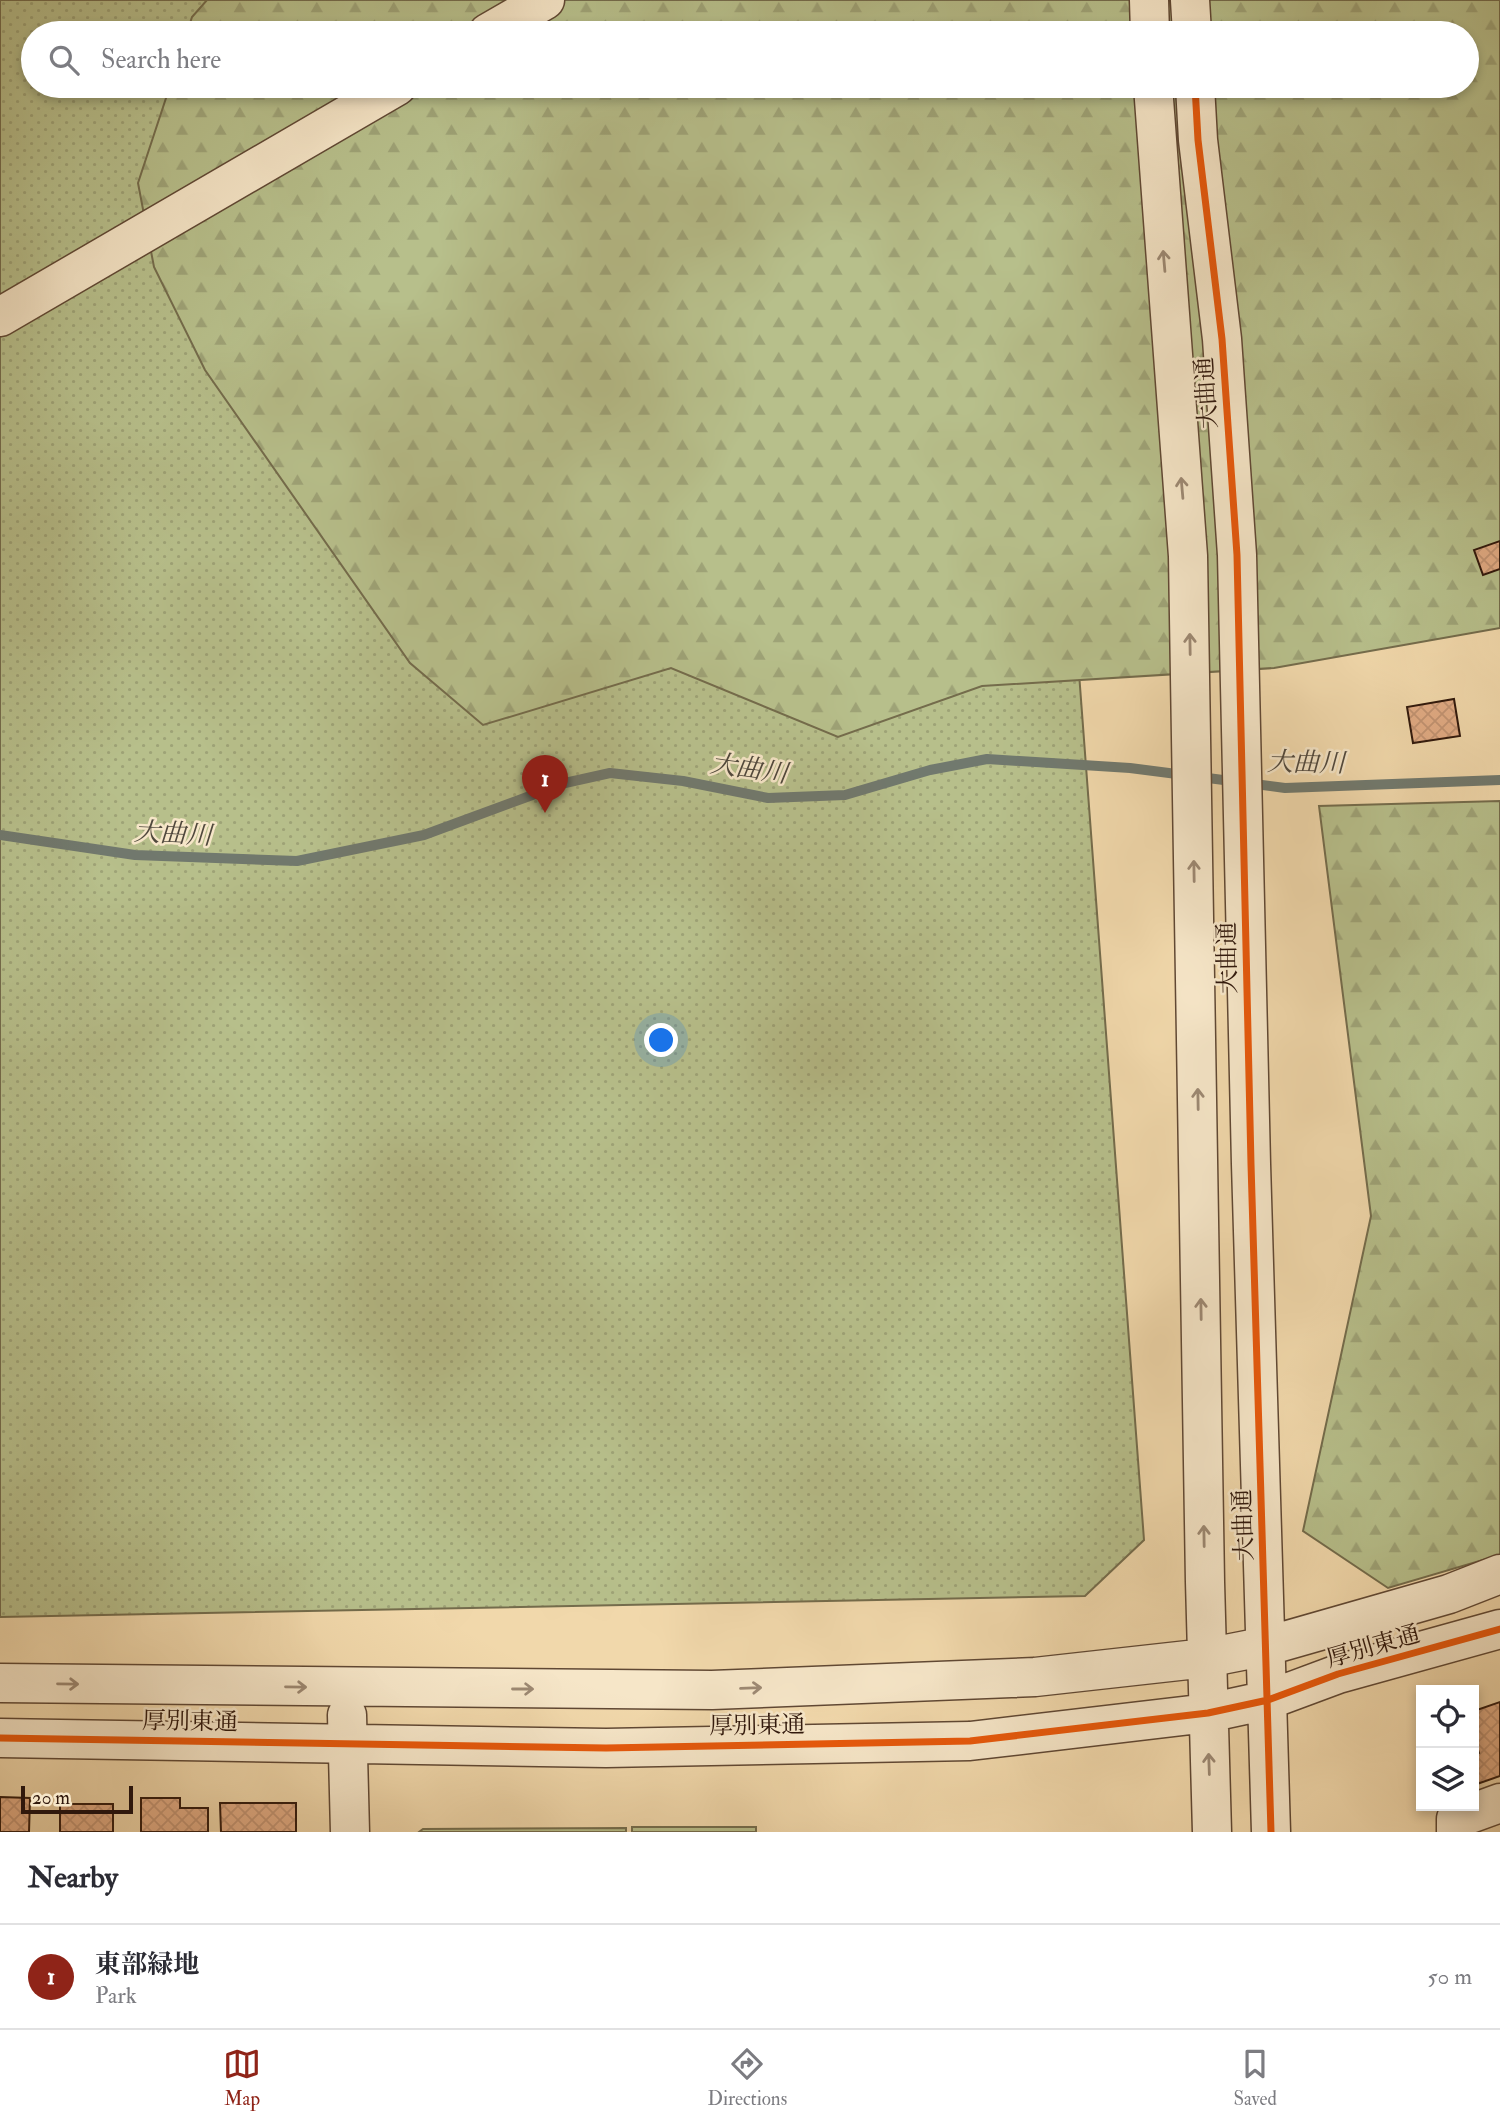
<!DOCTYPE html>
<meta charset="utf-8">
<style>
:root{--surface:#fff;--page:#f7f7f7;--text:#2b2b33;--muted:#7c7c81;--line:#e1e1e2;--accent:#8f2418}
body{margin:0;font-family:"IM FELL Double Pica","Noto Serif JP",serif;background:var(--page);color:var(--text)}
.controls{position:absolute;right:21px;bottom:21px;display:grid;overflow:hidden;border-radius:0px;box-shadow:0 4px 10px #0003}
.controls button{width:63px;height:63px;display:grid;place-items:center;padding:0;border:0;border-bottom:2px solid var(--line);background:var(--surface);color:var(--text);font:35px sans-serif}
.scale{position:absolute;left:21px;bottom:18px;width:112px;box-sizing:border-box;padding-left:7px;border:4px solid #30180c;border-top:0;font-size:19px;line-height:24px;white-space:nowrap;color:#30180c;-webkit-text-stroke:5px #f6e6c8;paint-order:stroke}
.you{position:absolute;left:662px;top:1041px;width:24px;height:24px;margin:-18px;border:5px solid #fff;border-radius:50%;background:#1a73e8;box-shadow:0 0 0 10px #1a73e833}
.badge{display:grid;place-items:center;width:46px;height:46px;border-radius:50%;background:var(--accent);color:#fff;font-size:23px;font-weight:700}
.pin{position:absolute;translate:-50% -58px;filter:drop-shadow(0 2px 4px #0008)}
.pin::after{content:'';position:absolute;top:37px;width:24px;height:21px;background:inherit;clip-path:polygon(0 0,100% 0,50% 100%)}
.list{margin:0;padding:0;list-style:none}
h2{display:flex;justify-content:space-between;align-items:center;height:91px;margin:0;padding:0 28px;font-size:30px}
h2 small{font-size:23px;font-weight:400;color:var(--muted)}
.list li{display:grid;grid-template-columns:46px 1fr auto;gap:21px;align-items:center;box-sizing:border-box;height:105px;padding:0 28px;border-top:2px solid var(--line)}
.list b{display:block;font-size:26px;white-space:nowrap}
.list p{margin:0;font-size:23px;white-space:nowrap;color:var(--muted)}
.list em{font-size:23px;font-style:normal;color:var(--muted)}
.icon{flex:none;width:38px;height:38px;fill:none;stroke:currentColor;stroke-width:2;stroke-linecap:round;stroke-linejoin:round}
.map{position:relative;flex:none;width:1500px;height:1832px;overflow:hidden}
.search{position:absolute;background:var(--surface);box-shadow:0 4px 10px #0003;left:21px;right:21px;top:21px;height:77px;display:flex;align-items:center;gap:18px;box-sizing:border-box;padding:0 24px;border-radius:38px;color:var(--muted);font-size:26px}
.sheet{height:196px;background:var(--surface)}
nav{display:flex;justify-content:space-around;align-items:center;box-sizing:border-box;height:98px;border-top:2px solid var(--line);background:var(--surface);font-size:19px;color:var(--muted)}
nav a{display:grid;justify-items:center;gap:4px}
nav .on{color:var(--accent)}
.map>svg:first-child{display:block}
.green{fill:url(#green-dots);stroke:#746c4c;stroke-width:2}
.forest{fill:url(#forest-firs);stroke:#746c4c;stroke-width:2}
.pitch{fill:#b7bf8b;stroke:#746c4c;stroke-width:2}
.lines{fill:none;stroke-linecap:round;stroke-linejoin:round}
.stream{stroke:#71796e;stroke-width:10}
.building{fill:url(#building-cross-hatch);stroke:#30180c;stroke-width:2}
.minor-casing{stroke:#604834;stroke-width:41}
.minor{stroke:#f6e6c8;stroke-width:38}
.cycleway-casing{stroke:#f6e6c8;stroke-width:11}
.cycleway{stroke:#e8590c;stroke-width:7}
.oneway{stroke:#9d8973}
.labels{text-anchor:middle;stroke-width:5;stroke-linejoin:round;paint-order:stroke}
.street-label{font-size:24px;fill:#30180c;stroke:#f6e6c8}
.water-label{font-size:26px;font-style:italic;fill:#50483d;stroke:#f6e6c8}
</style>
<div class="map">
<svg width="1500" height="1832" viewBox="0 0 1500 1832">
<defs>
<pattern id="green-dots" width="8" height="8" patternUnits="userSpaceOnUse" patternTransform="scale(1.75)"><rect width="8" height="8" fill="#b7bf8b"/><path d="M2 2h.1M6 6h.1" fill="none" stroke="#9ea377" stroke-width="1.8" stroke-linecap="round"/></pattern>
<pattern id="forest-firs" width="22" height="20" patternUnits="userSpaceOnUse" patternTransform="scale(1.75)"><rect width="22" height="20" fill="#b7bf8b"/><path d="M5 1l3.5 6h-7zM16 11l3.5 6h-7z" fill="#9ea377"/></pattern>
<pattern id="building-cross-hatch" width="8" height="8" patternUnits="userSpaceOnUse" patternTransform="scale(1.75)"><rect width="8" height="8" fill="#e2ac85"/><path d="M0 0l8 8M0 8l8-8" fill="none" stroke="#c29372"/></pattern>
</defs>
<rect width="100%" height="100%" fill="#f1d8ab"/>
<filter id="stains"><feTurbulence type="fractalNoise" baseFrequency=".00286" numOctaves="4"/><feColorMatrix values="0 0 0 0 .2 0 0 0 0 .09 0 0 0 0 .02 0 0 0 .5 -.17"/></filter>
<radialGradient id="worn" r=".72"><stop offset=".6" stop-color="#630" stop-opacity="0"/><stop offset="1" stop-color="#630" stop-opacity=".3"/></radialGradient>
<path class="green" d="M0,0H1029L1031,33H33V86H1035L1144,1540L1085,1596L0,1617Z"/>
<path class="forest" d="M207,0H1500V628L1274,668L982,686L838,737L671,668L483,725L410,663L205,370L154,267L138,183L170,86H1467V33H187L192,17Z
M1500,801V1555L1388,1588L1303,1531L1371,1216L1319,806Z"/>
<path class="pitch" d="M632,1827H756V1832H632Z
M626,1828V1832H419L423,1829Z"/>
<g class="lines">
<path class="stream" d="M0,835L135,855L297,861L424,835L565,783L610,773L683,781L768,798L845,795L930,770L987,759L1130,768L1285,788L1500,780"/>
</g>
<path class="building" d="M1500,541V569L1483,575L1474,550Z
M1454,699L1460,736L1413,743L1407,707Z
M1500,1702V1776L1474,1785V1755L1479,1753L1474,1737V1711Z
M0,1797L30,1798L29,1832H0Z
M141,1798H180V1808H208V1832H141Z
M220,1803H296V1832H221Z
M60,1804H113V1832H60Z"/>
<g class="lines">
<defs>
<path id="minor" d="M1149,0L1150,33
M1190,0L1192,33
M488,33L545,0
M1153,86L1188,556L1205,1582L1212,1832
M1195,86L1198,140L1222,339L1237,555L1251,1164L1271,1832
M0,317L397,86
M0,1683L712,1690L1035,1677L1206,1658L1267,1646L1449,1594L1500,1574
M347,1715L350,1832
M0,1738L606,1748L970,1741L1208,1713L1268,1700L1338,1674L1500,1629
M1456,1832V1819L1500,1803"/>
</defs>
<use href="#minor" class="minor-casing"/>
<use href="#minor" class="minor"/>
<defs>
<path id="cycleway" d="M1195,86L1198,140L1222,339L1237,555L1251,1164L1271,1832
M0,1738L606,1748L970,1741L1208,1713L1268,1700L1338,1674L1500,1629"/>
</defs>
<use href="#cycleway" class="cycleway-casing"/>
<use href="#cycleway" class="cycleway"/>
</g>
<defs><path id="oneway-shaft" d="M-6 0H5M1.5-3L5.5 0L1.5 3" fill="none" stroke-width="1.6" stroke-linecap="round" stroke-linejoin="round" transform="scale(1.75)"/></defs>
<g class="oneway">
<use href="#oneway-shaft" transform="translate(1164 261) rotate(-95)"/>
<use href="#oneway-shaft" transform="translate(1182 488) rotate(-95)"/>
<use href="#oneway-shaft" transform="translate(1190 644) rotate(-91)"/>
<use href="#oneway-shaft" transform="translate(1194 871) rotate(-91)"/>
<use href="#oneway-shaft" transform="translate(1198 1099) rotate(-91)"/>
<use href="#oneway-shaft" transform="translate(1201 1309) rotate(-91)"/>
<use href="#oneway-shaft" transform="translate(1204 1536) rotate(-91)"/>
<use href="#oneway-shaft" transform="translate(68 1684) rotate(1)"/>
<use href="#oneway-shaft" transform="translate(296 1687) rotate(1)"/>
<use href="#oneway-shaft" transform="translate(751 1688) rotate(-2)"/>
<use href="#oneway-shaft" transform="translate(523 1689)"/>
<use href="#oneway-shaft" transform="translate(1209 1764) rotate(-92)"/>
</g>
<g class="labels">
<g class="street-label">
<text transform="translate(1206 393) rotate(-94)" y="8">大曲通</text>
<text transform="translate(1227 958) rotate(-91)" y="8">大曲通</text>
<text transform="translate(1243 1525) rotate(-92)" y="8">大曲通</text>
<text transform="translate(1373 1646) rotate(-16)" y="8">厚別東通</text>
<text transform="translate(190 1721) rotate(1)" y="8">厚別東通</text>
<text transform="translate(757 1725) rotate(-1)" y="8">厚別東通</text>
</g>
<g class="water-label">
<text transform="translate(1306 762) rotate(1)" y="9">大曲川</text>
<text transform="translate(749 768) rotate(8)" y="9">大曲川</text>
<text transform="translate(173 833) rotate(3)" y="9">大曲川</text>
</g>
</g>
<rect width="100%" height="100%" filter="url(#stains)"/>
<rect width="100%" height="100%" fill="url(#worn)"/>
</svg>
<div class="controls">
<button><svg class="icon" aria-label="locate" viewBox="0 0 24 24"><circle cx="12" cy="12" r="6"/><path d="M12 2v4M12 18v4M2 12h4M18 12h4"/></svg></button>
<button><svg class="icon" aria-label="layers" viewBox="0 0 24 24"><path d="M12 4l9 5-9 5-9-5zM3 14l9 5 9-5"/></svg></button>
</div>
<div class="scale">20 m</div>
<div class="you"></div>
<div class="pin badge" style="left:545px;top:813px">1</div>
<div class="search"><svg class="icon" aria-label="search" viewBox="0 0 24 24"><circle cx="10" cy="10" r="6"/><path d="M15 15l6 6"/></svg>Search here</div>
</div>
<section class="sheet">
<h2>Nearby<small></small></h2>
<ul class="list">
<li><span class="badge">1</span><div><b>東部緑地</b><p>Park</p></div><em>50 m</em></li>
</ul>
</section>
<nav>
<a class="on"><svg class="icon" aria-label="map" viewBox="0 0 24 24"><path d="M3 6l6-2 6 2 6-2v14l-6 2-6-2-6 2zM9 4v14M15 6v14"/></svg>Map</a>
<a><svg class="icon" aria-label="directions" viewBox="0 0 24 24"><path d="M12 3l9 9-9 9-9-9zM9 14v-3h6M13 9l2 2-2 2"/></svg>Directions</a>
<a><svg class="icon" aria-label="saved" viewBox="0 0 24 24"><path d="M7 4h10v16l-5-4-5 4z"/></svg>Saved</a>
</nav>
